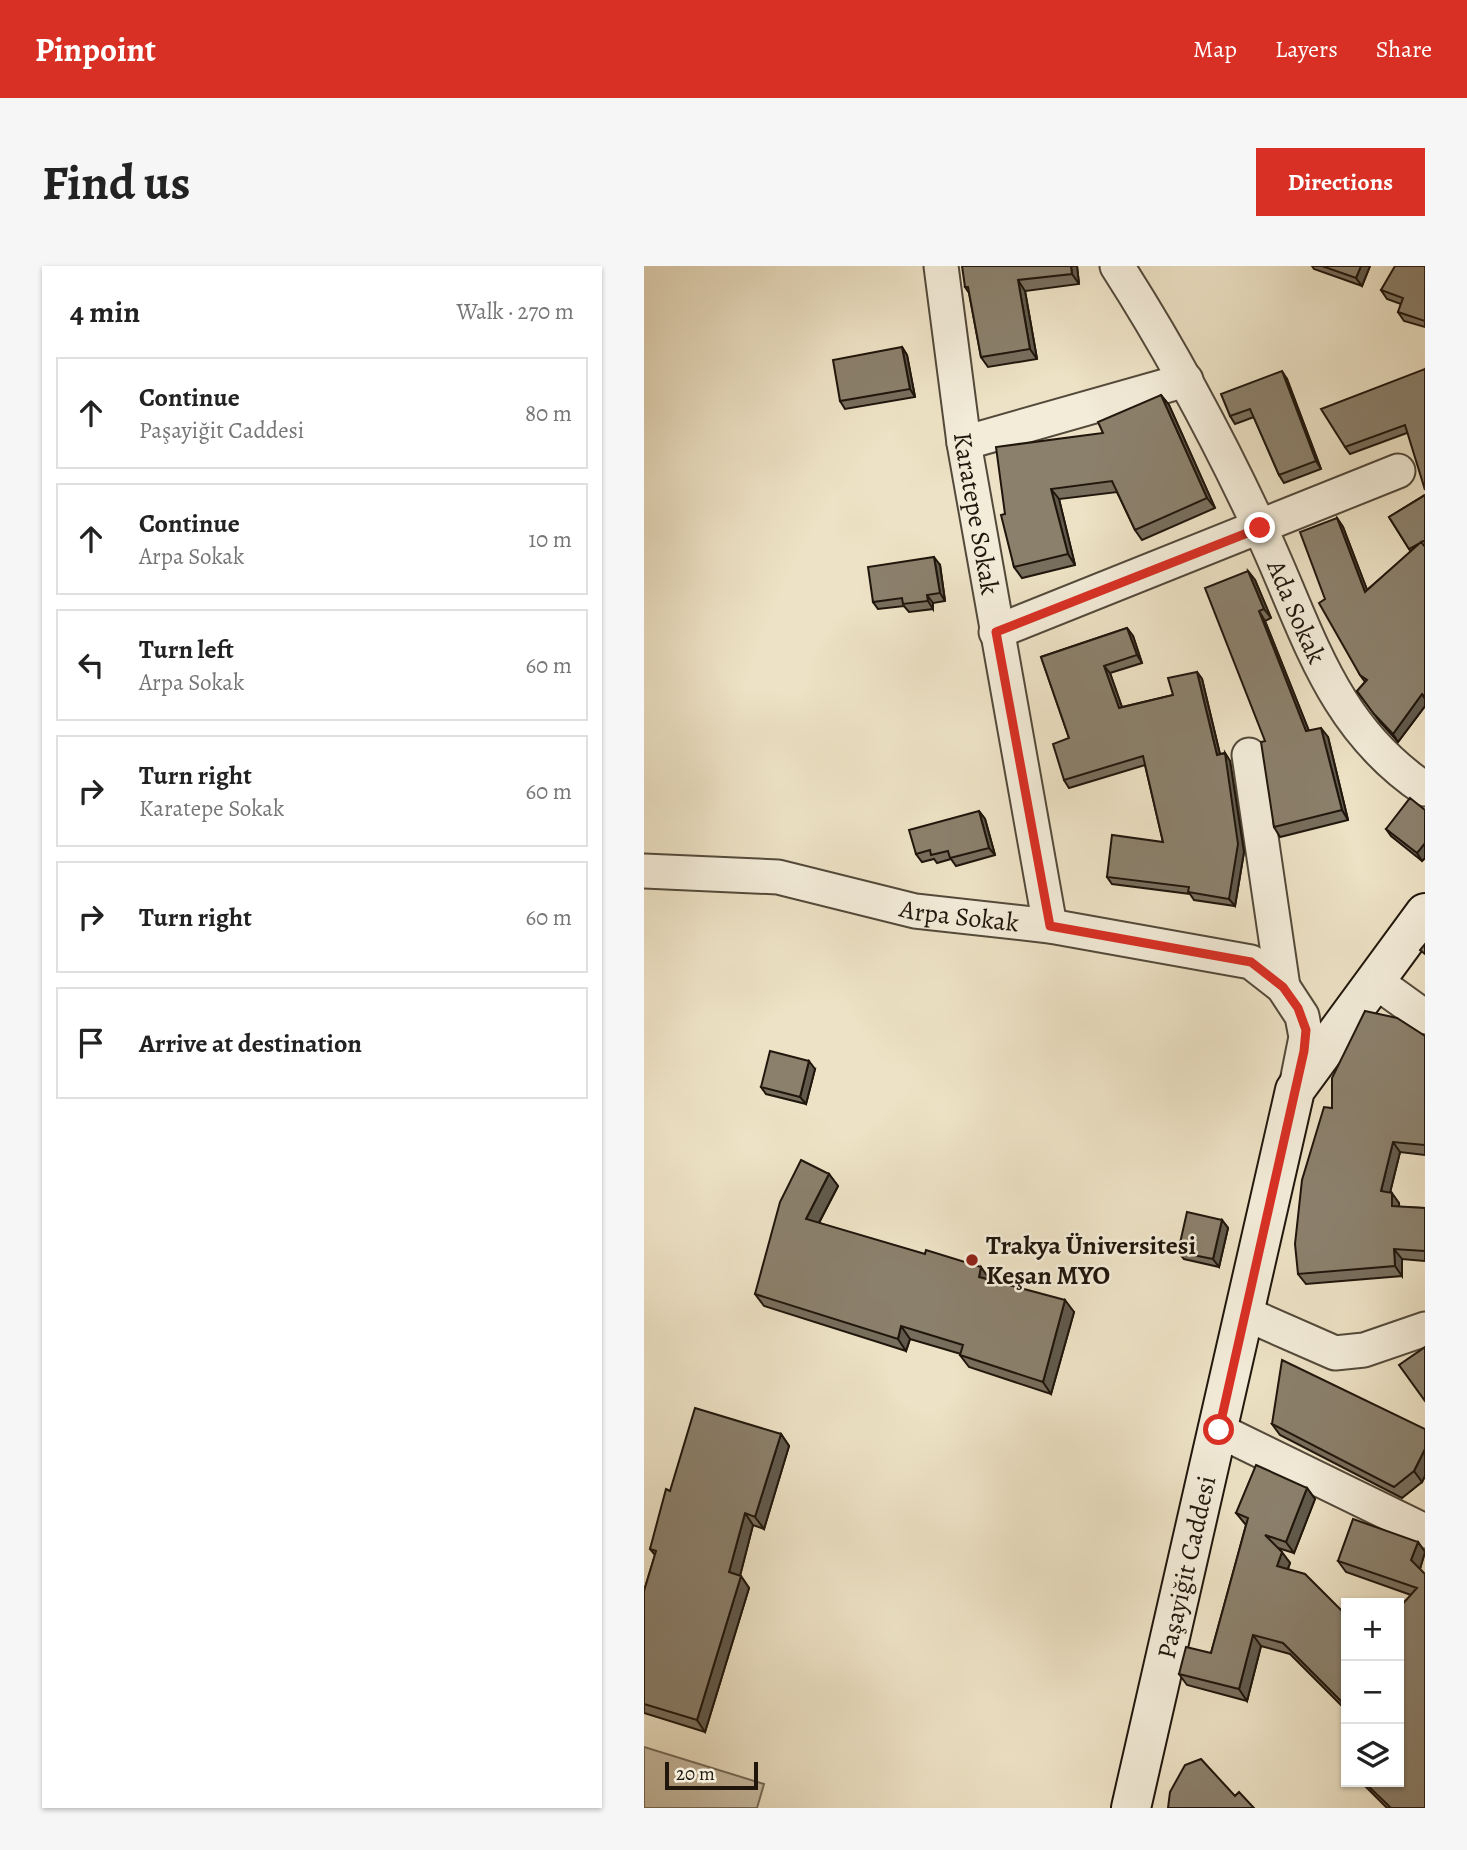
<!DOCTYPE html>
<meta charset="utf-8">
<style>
:root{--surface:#fff;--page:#f6f6f6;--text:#222;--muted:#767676;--line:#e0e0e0;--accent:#d93025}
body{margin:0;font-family:Alegreya,serif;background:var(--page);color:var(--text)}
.controls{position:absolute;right:21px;bottom:21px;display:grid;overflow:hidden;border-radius:0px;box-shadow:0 2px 5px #0004}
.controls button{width:63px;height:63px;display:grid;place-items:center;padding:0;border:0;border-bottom:2px solid var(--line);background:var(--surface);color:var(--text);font:35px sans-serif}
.scale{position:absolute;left:21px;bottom:18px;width:93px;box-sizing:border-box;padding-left:7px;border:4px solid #20160c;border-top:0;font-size:19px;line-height:24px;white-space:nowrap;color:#20160c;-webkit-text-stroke:5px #f3ecd9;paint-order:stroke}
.stop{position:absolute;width:21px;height:21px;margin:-16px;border:5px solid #d93025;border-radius:50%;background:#fff}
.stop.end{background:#d93025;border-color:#fff;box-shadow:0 2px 7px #0008}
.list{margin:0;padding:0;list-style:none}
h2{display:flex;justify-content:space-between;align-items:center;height:91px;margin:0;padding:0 28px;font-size:30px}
h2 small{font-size:23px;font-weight:400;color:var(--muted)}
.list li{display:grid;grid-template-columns:46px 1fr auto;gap:21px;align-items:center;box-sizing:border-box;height:112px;margin:0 14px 14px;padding:0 14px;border:2px solid var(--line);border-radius:0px}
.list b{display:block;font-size:26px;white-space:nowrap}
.list p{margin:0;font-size:23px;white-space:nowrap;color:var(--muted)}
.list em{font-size:23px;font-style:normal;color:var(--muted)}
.icon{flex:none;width:38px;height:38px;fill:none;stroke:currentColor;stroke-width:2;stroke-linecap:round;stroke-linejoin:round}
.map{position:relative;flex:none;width:781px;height:1542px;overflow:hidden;border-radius:0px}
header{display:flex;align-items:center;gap:42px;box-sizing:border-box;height:98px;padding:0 35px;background:var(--accent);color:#fff}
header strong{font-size:33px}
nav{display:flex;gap:38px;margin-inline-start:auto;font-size:24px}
.intro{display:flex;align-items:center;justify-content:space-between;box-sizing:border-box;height:168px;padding:0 42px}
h1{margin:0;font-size:49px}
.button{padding:18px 32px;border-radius:0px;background:var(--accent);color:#fff;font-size:24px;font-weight:700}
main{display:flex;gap:42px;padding:0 42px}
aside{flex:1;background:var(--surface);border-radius:0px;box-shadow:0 2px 5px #0004}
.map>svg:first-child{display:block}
.green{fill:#cabfa6;stroke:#756a59;stroke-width:2}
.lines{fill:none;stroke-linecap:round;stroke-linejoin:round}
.minor-casing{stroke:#53493a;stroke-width:37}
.secondary-casing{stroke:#20160c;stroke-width:42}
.minor{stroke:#f3ecd9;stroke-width:33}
.secondary{stroke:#f3ecd9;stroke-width:38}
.wall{fill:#786e5d;stroke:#20160c;stroke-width:2}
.shaded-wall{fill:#615a4c;stroke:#20160c;stroke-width:2}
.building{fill:#8b806c;stroke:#20160c;stroke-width:2}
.route{stroke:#d93025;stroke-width:9}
.poi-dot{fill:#8f2418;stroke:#f3ecd9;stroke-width:2.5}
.labels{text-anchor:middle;stroke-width:5;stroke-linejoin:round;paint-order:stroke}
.street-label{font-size:26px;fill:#20160c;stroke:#f3ecd9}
.poi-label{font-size:26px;font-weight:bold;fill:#20160c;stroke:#f3ecd9;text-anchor:start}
</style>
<header>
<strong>Pinpoint</strong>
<nav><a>Map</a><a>Layers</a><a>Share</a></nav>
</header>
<div class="intro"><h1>Find us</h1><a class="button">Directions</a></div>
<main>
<aside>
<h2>4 min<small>Walk · 270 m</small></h2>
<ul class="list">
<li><svg class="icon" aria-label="ahead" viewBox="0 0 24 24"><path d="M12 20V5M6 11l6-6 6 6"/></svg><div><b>Continue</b><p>Paşayiğit Caddesi</p></div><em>80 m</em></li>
<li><svg class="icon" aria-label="ahead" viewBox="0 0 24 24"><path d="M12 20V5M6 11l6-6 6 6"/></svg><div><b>Continue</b><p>Arpa Sokak</p></div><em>10 m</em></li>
<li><svg class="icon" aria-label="left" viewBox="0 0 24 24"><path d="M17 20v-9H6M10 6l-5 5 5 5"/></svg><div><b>Turn left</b><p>Arpa Sokak</p></div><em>60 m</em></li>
<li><svg class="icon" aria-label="right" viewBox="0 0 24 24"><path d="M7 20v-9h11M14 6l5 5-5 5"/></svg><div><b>Turn right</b><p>Karatepe Sokak</p></div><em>60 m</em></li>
<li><svg class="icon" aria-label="right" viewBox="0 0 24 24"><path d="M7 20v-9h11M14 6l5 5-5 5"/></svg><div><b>Turn right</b></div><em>60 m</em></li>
<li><svg class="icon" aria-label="arrive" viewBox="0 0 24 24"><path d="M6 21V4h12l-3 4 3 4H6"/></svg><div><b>Arrive at destination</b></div></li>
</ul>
</aside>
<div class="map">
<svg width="781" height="1542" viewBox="0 0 781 1542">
<rect width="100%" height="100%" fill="#ede2c5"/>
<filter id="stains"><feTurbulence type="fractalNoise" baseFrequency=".00286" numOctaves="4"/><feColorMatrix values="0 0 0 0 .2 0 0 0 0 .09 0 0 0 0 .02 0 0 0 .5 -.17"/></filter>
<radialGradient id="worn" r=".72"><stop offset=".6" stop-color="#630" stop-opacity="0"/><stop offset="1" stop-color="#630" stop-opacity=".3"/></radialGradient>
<path class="green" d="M0,1481L120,1518L113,1542H0Z"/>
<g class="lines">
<defs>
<g id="minor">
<path id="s1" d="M297,0L320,177L406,660"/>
<path id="s2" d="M473,0C527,84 574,172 616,262C663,361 684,458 781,523"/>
<path d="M320,177L542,114"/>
<path d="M352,366L754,205"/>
<path d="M605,489L639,721"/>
<path id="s3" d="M0,605L134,611L271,645L406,660L607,696L639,721L658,750L662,771L652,821"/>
<path d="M731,715L781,751"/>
<path d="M600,1047L691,1087L720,1084L781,1063"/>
<path d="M574,1164L781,1265"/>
</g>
<g id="secondary">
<path id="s4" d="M487,1542L651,824L781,647"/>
</g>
</defs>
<use href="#minor" class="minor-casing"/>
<use href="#secondary" class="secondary-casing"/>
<use href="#minor" class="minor"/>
<use href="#secondary" class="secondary"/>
</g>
<path class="wall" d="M433,0L435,18L381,25L393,93L344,101L337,91L325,27L321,21Z
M668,0H726L718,20L670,3Z
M781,0V61L760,55L754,46L757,38L743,33L737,24Z
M258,81L263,89L271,131L201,143L196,135Z
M781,103L763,167L706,188L701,181Z
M643,113L677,203L640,217L635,209L610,151L591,158L586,150Z
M517,129L525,139L571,242L498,274L491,264L473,226L415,233L431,299L378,312L370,301L361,248L459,167Z
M781,229V440L754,476L736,456L713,425L721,416L716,409L681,333L693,252L699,261L723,324L767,286L745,251Z
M296,299L301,335L289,337V343L265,346L260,340L234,343L229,336Z
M604,305L611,314L627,352L621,355L665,465L684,471L704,554L636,571L630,561Z
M483,362L489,370L498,397L466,407L478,441L529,429L553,406L558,413L576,488L581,487L586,495L600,586L591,640L550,634L546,628L468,618L463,611L519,576L501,499L425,522L420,514L425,472L397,391Z
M781,544V592L778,595L747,570L742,563Z
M335,545L341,553L351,589L312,600L307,593L293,597L290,593L278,596L272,588Z
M781,770V889L756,886L746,926L755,937V941L781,942V995L758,993V1010L662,1018L654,1008L688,842Z
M171,803L162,838L122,828L117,821Z
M185,908L194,920L175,957L346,1014L430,1046L407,1128L325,1101L316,1089L317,1088L266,1073L262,1085L120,1040L111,1028Z
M578,954L584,962L575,1001L540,993L534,986Z
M628,1158L781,1163V1210L778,1216L758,1232L636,1169Z
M137,1168L145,1180L120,1263L109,1259L96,1309L105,1322L61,1466L0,1447V1325L11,1289L6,1283L26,1225Z
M663,1222L671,1233L650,1287L634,1282L646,1297L644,1303L702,1349V1444L646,1388L617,1380L603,1435L543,1419L535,1408L567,1387L602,1259L592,1247Z
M774,1276L781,1286L776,1303L781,1542H743L717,1516H755L767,1329L702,1306L694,1295Z"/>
<path class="shaded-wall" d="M427,0H433L435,18L428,8Z
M717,0H726L718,20L712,12Z
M374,14L381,25L393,93L386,83Z
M258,81L263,89L271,131L266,123Z
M638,105L643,113L677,203L672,195Z
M517,129L525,139L571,242L563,232Z
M407,223L415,233L431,299L424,288Z
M693,252L699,261L727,334L721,326Z
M290,291L296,299L301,335L296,327Z
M604,305L611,314L627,352L620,343Z
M283,329L289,337V343L284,335Z
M615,345L621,355L669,475L662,465Z
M483,362L489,370L498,397L493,389Z
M460,400L466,407L481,450L475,442Z
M553,406L558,413L578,497L573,489Z
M778,428L781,433V440L754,476L749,468Z
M677,462L684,471L704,554L698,544Z
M581,487L586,495L600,586L591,640L585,633Z
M335,545L341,553L351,589L345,582Z
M781,577V592L778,595L773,587Z
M165,795L171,803L162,838L156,831Z
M749,876L756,886L744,935L737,925Z
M185,908L194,920L170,966L162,953Z
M748,927L755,937L756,950L748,940Z
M578,954L584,962L575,1001L569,993Z
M750,983L758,993V1010L751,1000Z
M337,1001L346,1014L335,1011Z
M421,1034L430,1046L407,1128L399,1116Z
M257,1060L266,1073L262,1085L254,1073Z
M137,1168L145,1180L120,1263L111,1251Z
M781,1183V1210L778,1216L770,1205Z
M663,1222L671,1233L650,1287L642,1276Z
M101,1247L109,1259L94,1318L85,1306Z
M774,1276L781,1286L775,1306L767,1294Z
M638,1286L646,1297L640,1312L633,1300Z
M97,1310L105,1322L61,1466L53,1454Z
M609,1369L617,1380L603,1435L595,1423Z"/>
<path class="building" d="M318,0H427L428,8L374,14L386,83L337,91L324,21H321Z
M678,0H717L712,12Z
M751,0H781V55L754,46L759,32L737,24Z
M258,81L266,123L196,135L189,94Z
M781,103V224L761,159L701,181L677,143Z
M638,105L672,195L635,209L606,143L586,150L577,128Z
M517,129L563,232L491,264L468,215L407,223L424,288L370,301L357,249L361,248L352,181L459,167L454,156Z
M781,229V274L765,283L745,251Z
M693,252L721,326L777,276L781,281V431L778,428L749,468L730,448L713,425L723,414L716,409L675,337L681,333L656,266Z
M290,291L296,327L283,329L284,335L259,338L258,332L229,336L224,301Z
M604,305L620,343L615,345L662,465L677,462L698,544L630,561L617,476L621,475L561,322Z
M483,362L493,389L460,400L475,442L529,429L524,412L553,406L573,489L581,487L594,578L585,633L544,626L545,621L463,611L468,569L519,576L499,490L420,514L409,478L425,472L397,391Z
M766,532L781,544V577L773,587L742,563Z
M335,545L345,582L306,592L304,585L287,589L286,584L272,588L265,564Z
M781,678V688L776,684Z
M721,745L753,752L781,770V879L749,876L737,925L748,927V940L781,942V985L750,983L751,1000L654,1008L651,978L658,914L680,841L688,842V812Z
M126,785L165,795L156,831L117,821Z
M157,894L185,908L162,953L281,988L282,984L337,1001L335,1011L421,1034L399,1116L316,1089L319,1079L257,1060L254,1073L111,1028L136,936Z
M543,946L578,954L569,993L534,986Z
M781,1081V1135L755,1099Z
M638,1094L781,1163V1183L770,1205L750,1221L628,1158Z
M51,1142L137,1168L111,1251L101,1247L85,1306L97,1310L53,1454L0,1438V1325L12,1285L6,1283L22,1223L26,1225Z
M612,1199L663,1222L642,1276L621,1269L638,1286L633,1300L661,1308L702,1349V1440L639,1377L609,1369L595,1423L535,1408L542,1381L567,1387L604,1252L592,1247Z
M709,1253L774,1276L767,1294L781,1308V1542H747L720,1516H755V1342L773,1322L694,1295Z
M557,1493L591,1530L595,1526L610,1542H524L526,1526L541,1499Z"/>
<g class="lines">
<path class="route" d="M575,1164L660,785L662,764L654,742L639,721L607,696L406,660L352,366L616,262"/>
</g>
<circle class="poi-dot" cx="328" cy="994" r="7"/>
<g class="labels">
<g class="street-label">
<text dy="9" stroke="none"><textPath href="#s1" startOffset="250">Karatepe Sokak</textPath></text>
<text dy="9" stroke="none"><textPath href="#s2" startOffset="390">Ada Sokak</textPath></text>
<text dy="9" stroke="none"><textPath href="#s3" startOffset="320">Arpa Sokak</textPath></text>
<text dy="9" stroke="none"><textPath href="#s4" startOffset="247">Paşayiğit Caddesi</textPath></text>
</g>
<g class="poi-label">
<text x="342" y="988">Trakya Üniversitesi<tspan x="342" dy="30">Keşan MYO</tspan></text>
</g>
</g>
<rect width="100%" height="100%" filter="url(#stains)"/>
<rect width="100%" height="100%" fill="url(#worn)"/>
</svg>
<div class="controls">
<button>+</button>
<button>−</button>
<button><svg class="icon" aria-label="layers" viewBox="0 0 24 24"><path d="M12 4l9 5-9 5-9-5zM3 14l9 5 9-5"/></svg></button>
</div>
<div class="scale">20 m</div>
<div class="stop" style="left:575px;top:1164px"></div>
<div class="stop end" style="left:616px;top:262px"></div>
</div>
</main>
